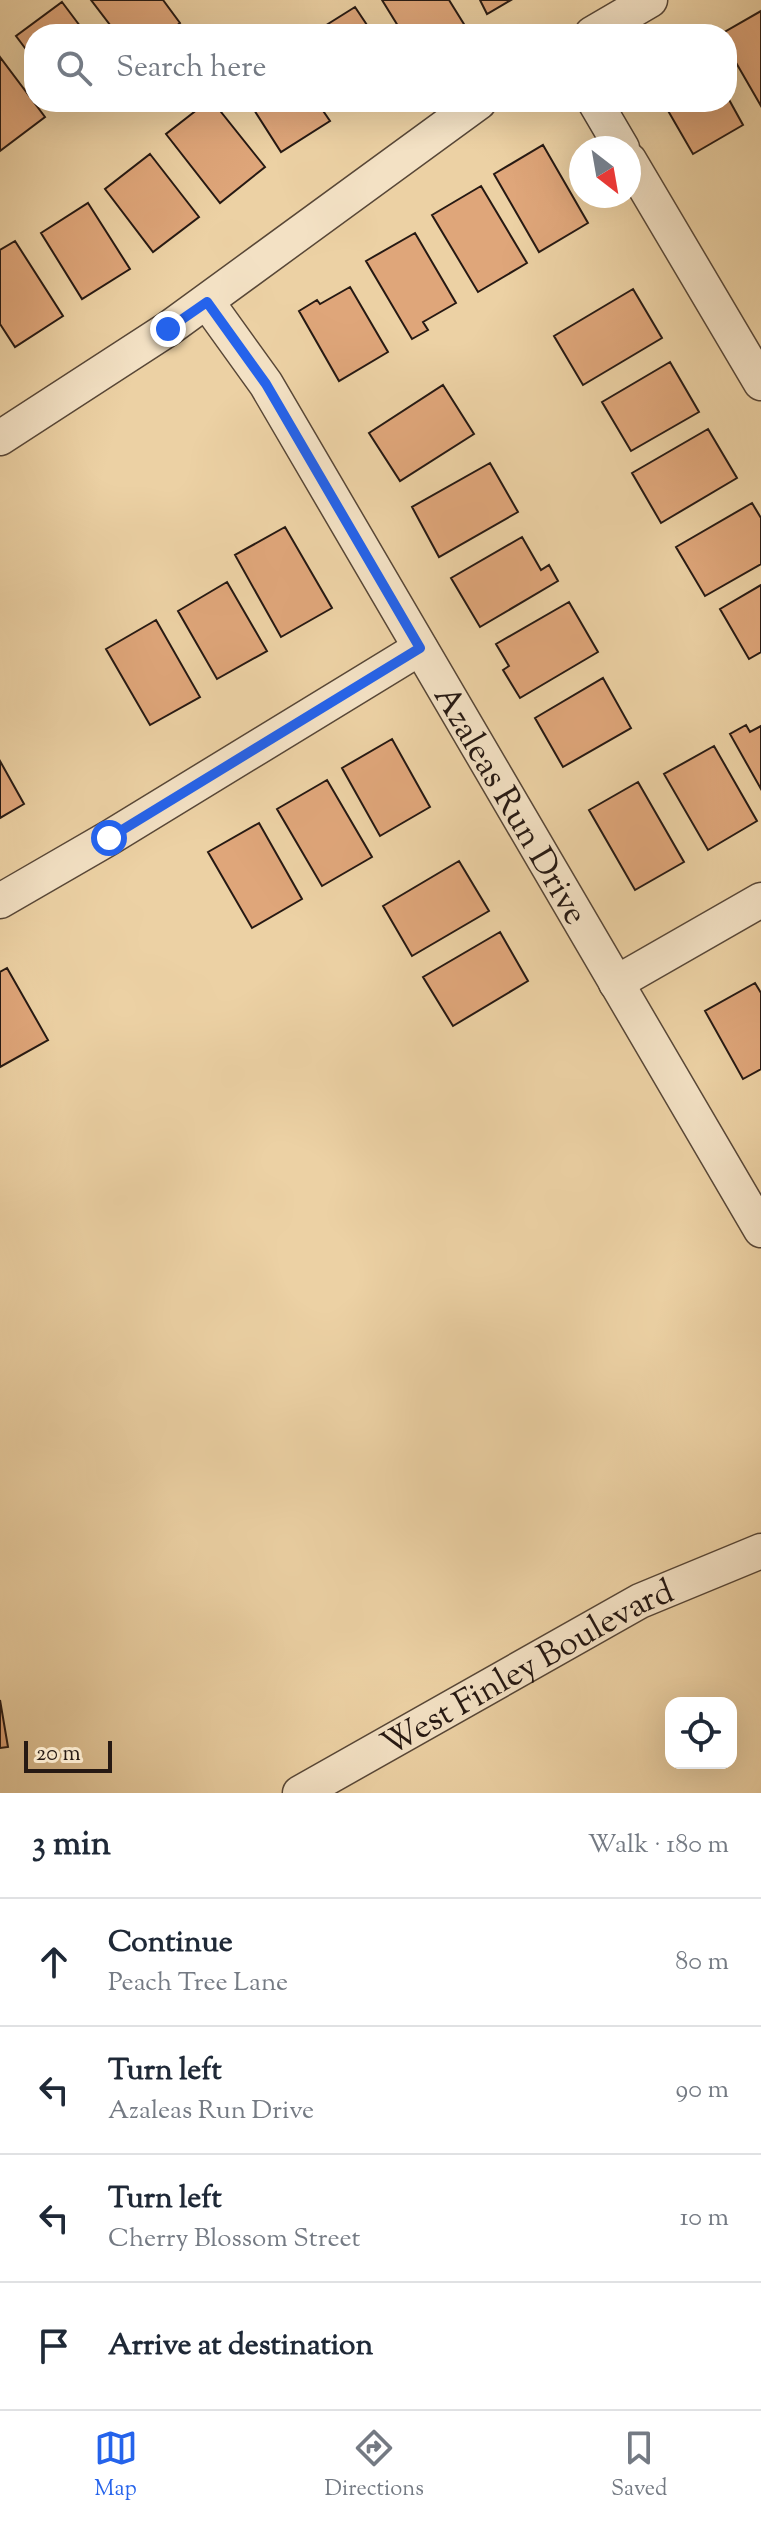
<!DOCTYPE html>
<meta charset="utf-8">
<style>
:root{--surface:#fff;--page:#f6f6f7;--text:#1f2937;--muted:#747a83;--line:#e0e1e3;--accent:#2563eb}
body{margin:0;font-family:"Sorts Mill Goudy",serif;background:var(--page);color:var(--text)}
.controls{position:absolute;right:24px;bottom:24px;display:grid;overflow:hidden;border-radius:16px;box-shadow:0 8px 32px #0002}
.controls button{width:72px;height:72px;display:grid;place-items:center;padding:0;border:0;border-bottom:2px solid var(--line);background:var(--surface);color:var(--text);font:40px sans-serif}
.compass{position:absolute;left:569px;top:136px;width:72px;height:72px;border-radius:50%;background:var(--surface);box-shadow:0 8px 32px #0002;rotate:149deg}
.scale{position:absolute;left:24px;bottom:20px;width:88px;box-sizing:border-box;padding-left:8px;border:4px solid #261913;border-top:0;font-size:22px;line-height:28px;white-space:nowrap;color:#261913;-webkit-text-stroke:6px #f3e1c4;paint-order:stroke}
.stop{position:absolute;width:24px;height:24px;margin:-18px;border:6px solid #2563eb;border-radius:50%;background:#fff}
.stop.end{background:#2563eb;border-color:#fff;box-shadow:0 2px 8px #0008}
.list{margin:0;padding:0;list-style:none}
h2{display:flex;justify-content:space-between;align-items:center;height:104px;margin:0;padding:0 32px;font-size:34px}
h2 small{font-size:26px;font-weight:400;color:var(--muted)}
.list li{display:grid;grid-template-columns:52px 1fr auto;gap:24px;align-items:center;box-sizing:border-box;height:128px;padding:0 32px;border-top:2px solid var(--line)}
.list b{display:block;font-size:30px;white-space:nowrap}
.list p{margin:0;font-size:26px;white-space:nowrap;color:var(--muted)}
.list em{font-size:26px;font-style:normal;color:var(--muted)}
.icon{flex:none;width:44px;height:44px;fill:none;stroke:currentColor;stroke-width:2;stroke-linecap:round;stroke-linejoin:round}
.map{position:relative;flex:none;width:761px;height:1793px;overflow:hidden}
.search{position:absolute;background:var(--surface);box-shadow:0 8px 32px #0002;left:24px;right:24px;top:24px;height:88px;display:flex;align-items:center;gap:20px;box-sizing:border-box;padding:0 28px;border-radius:32px;color:var(--muted);font-size:30px}
.sheet{height:616px;background:var(--surface)}
nav{display:flex;justify-content:space-around;align-items:center;box-sizing:border-box;height:112px;border-top:2px solid var(--line);background:var(--surface);font-size:22px;color:var(--muted)}
nav a{display:grid;justify-items:center;gap:4px}
nav .on{color:var(--accent)}
.map>svg:first-child{display:block}
.building{fill:#dfa67a;stroke:#261913;stroke-width:2}
.lines{fill:none;stroke-linecap:round;stroke-linejoin:round}
.minor-casing{stroke:#584737;stroke-width:37}
.minor{stroke:#f3e1c4;stroke-width:34}
.route{stroke:#2563eb;stroke-width:10}
.labels{text-anchor:middle;stroke-width:6;stroke-linejoin:round;paint-order:stroke}
.street-label{font-size:34px;fill:#261913;stroke:#f3e1c4}
</style>
<div class="map">
<svg width="761" height="1793" viewBox="0 0 761 1793">
<rect width="100%" height="100%" fill="#ecd1a4"/>
<filter id="stains"><feTurbulence type="fractalNoise" baseFrequency=".0025" numOctaves="4"/><feColorMatrix values="0 0 0 0 .2 0 0 0 0 .09 0 0 0 0 .02 0 0 0 .5 -.17"/></filter>
<radialGradient id="worn" r=".72"><stop offset=".6" stop-color="#630" stop-opacity="0"/><stop offset="1" stop-color="#630" stop-opacity=".3"/></radialGradient>
<path class="building" d="M91,0H163L180,23L166,34H117Z
M382,0H449L467,29L459,34H403Z
M480,0H511L487,14Z
M62,2L86,34H34V60L16,36Z
M355,7L373,34H312Z
M761,11V106L727,47V34H721Z
M0,57L45,117L0,151Z
M727,96L743,125L693,154L663,102H727Z
M207,102H213L265,167L220,203L166,134Z
M249,102H317L330,121L281,152Z
M543,145L588,223L539,252L494,174Z
M150,154L199,217L153,252L105,189Z
M481,186L527,263L478,292L432,215Z
M88,203L130,269L82,299L41,233Z
M415,233L456,303L423,322L428,330L412,339L366,261Z
M15,241L63,316L15,347L0,324V250Z
M350,287L388,352L339,381L299,311L317,300L320,304Z
M633,289L662,338L583,385L554,336Z
M670,362L699,412L631,451L602,402Z
M443,385L474,434L400,481L369,433Z
M708,429L737,478L661,523L632,473Z
M490,463L518,512L439,557L412,507Z
M752,503L761,518V564L705,596L676,547Z
M285,527L332,608L281,637L235,555Z
M522,537L541,570L549,565L558,581L480,627L451,578Z
M227,582L267,651L217,679L178,611Z
M761,585V652L749,659L720,609Z
M569,602L598,652L520,698L503,670L509,666L496,644Z
M156,620L200,697L150,725L106,649Z
M603,678L631,728L563,767L535,718Z
M746,725L750,732L761,726V789L730,734Z
M392,739L430,807L380,836L342,768Z
M714,746L757,821L708,850L664,774Z
M0,761L24,804L0,818Z
M327,780L372,857L322,886L277,809Z
M638,782L684,862L635,890L589,810Z
M259,823L302,899L252,928L208,852Z
M459,861L489,911L412,956L383,906Z
M500,932L528,981L453,1026L423,977Z
M7,968L48,1040L0,1067V972Z
M755,983L761,993V1069L743,1079L705,1011Z
M0,1700L8,1747L0,1748Z"/>
<g class="lines">
<defs>
<g id="minor">
<path d="M592,34L650,0"/>
<path d="M595,102L622,148"/>
<path d="M629,160L761,383"/>
<path id="s1" d="M207,302L266,384L761,1230"/>
<path d="M0,438L168,329L479,102"/>
<path d="M0,901L109,838L420,648"/>
<path d="M616,983L761,900"/>
<path id="s2" d="M300,1793L640,1601L761,1551"/>
</g>
</defs>
<use href="#minor" class="minor-casing"/>
<use href="#minor" class="minor"/>
</g>
<g class="lines">
<path class="route" d="M109,838L420,648L266,384L207,302L168,329"/>
</g>
<g class="labels">
<g class="street-label">
<text dy="12" stroke="none"><textPath href="#s1" startOffset="588">Azaleas Run Drive</textPath></text>
<text dy="12" stroke="none"><textPath href="#s2" startOffset="260">West Finley Boulevard</textPath></text>
</g>
</g>
<rect width="100%" height="100%" filter="url(#stains)"/>
<rect width="100%" height="100%" fill="url(#worn)"/>
</svg>
<div class="controls">
<button><svg class="icon" aria-label="locate" viewBox="0 0 24 24"><circle cx="12" cy="12" r="6"/><path d="M12 2v4M12 18v4M2 12h4M18 12h4"/></svg></button>
</div>
<svg class="compass" viewBox="-18 -18 36 36"><path d="M0-13l5 13h-10z" fill="#e53935"/><path d="M0 13l5-13h-10z" fill="#747a83"/></svg>
<div class="scale">20 m</div>
<div class="stop" style="left:109px;top:838px"></div>
<div class="stop end" style="left:168px;top:329px"></div>
<div class="search"><svg class="icon" aria-label="search" viewBox="0 0 24 24"><circle cx="10" cy="10" r="6"/><path d="M15 15l6 6"/></svg>Search here</div>
</div>
<section class="sheet">
<h2>3 min<small>Walk · 180 m</small></h2>
<ul class="list">
<li><svg class="icon" aria-label="ahead" viewBox="0 0 24 24"><path d="M12 20V5M6 11l6-6 6 6"/></svg><div><b>Continue</b><p>Peach Tree Lane</p></div><em>80 m</em></li>
<li><svg class="icon" aria-label="left" viewBox="0 0 24 24"><path d="M17 20v-9H6M10 6l-5 5 5 5"/></svg><div><b>Turn left</b><p>Azaleas Run Drive</p></div><em>90 m</em></li>
<li><svg class="icon" aria-label="left" viewBox="0 0 24 24"><path d="M17 20v-9H6M10 6l-5 5 5 5"/></svg><div><b>Turn left</b><p>Cherry Blossom Street</p></div><em>10 m</em></li>
<li><svg class="icon" aria-label="arrive" viewBox="0 0 24 24"><path d="M6 21V4h12l-3 4 3 4H6"/></svg><div><b>Arrive at destination</b></div></li>
</ul>
</section>
<nav>
<a class="on"><svg class="icon" aria-label="map" viewBox="0 0 24 24"><path d="M3 6l6-2 6 2 6-2v14l-6 2-6-2-6 2zM9 4v14M15 6v14"/></svg>Map</a>
<a><svg class="icon" aria-label="directions" viewBox="0 0 24 24"><path d="M12 3l9 9-9 9-9-9zM9 14v-3h6M13 9l2 2-2 2"/></svg>Directions</a>
<a><svg class="icon" aria-label="saved" viewBox="0 0 24 24"><path d="M7 4h10v16l-5-4-5 4z"/></svg>Saved</a>
</nav>
